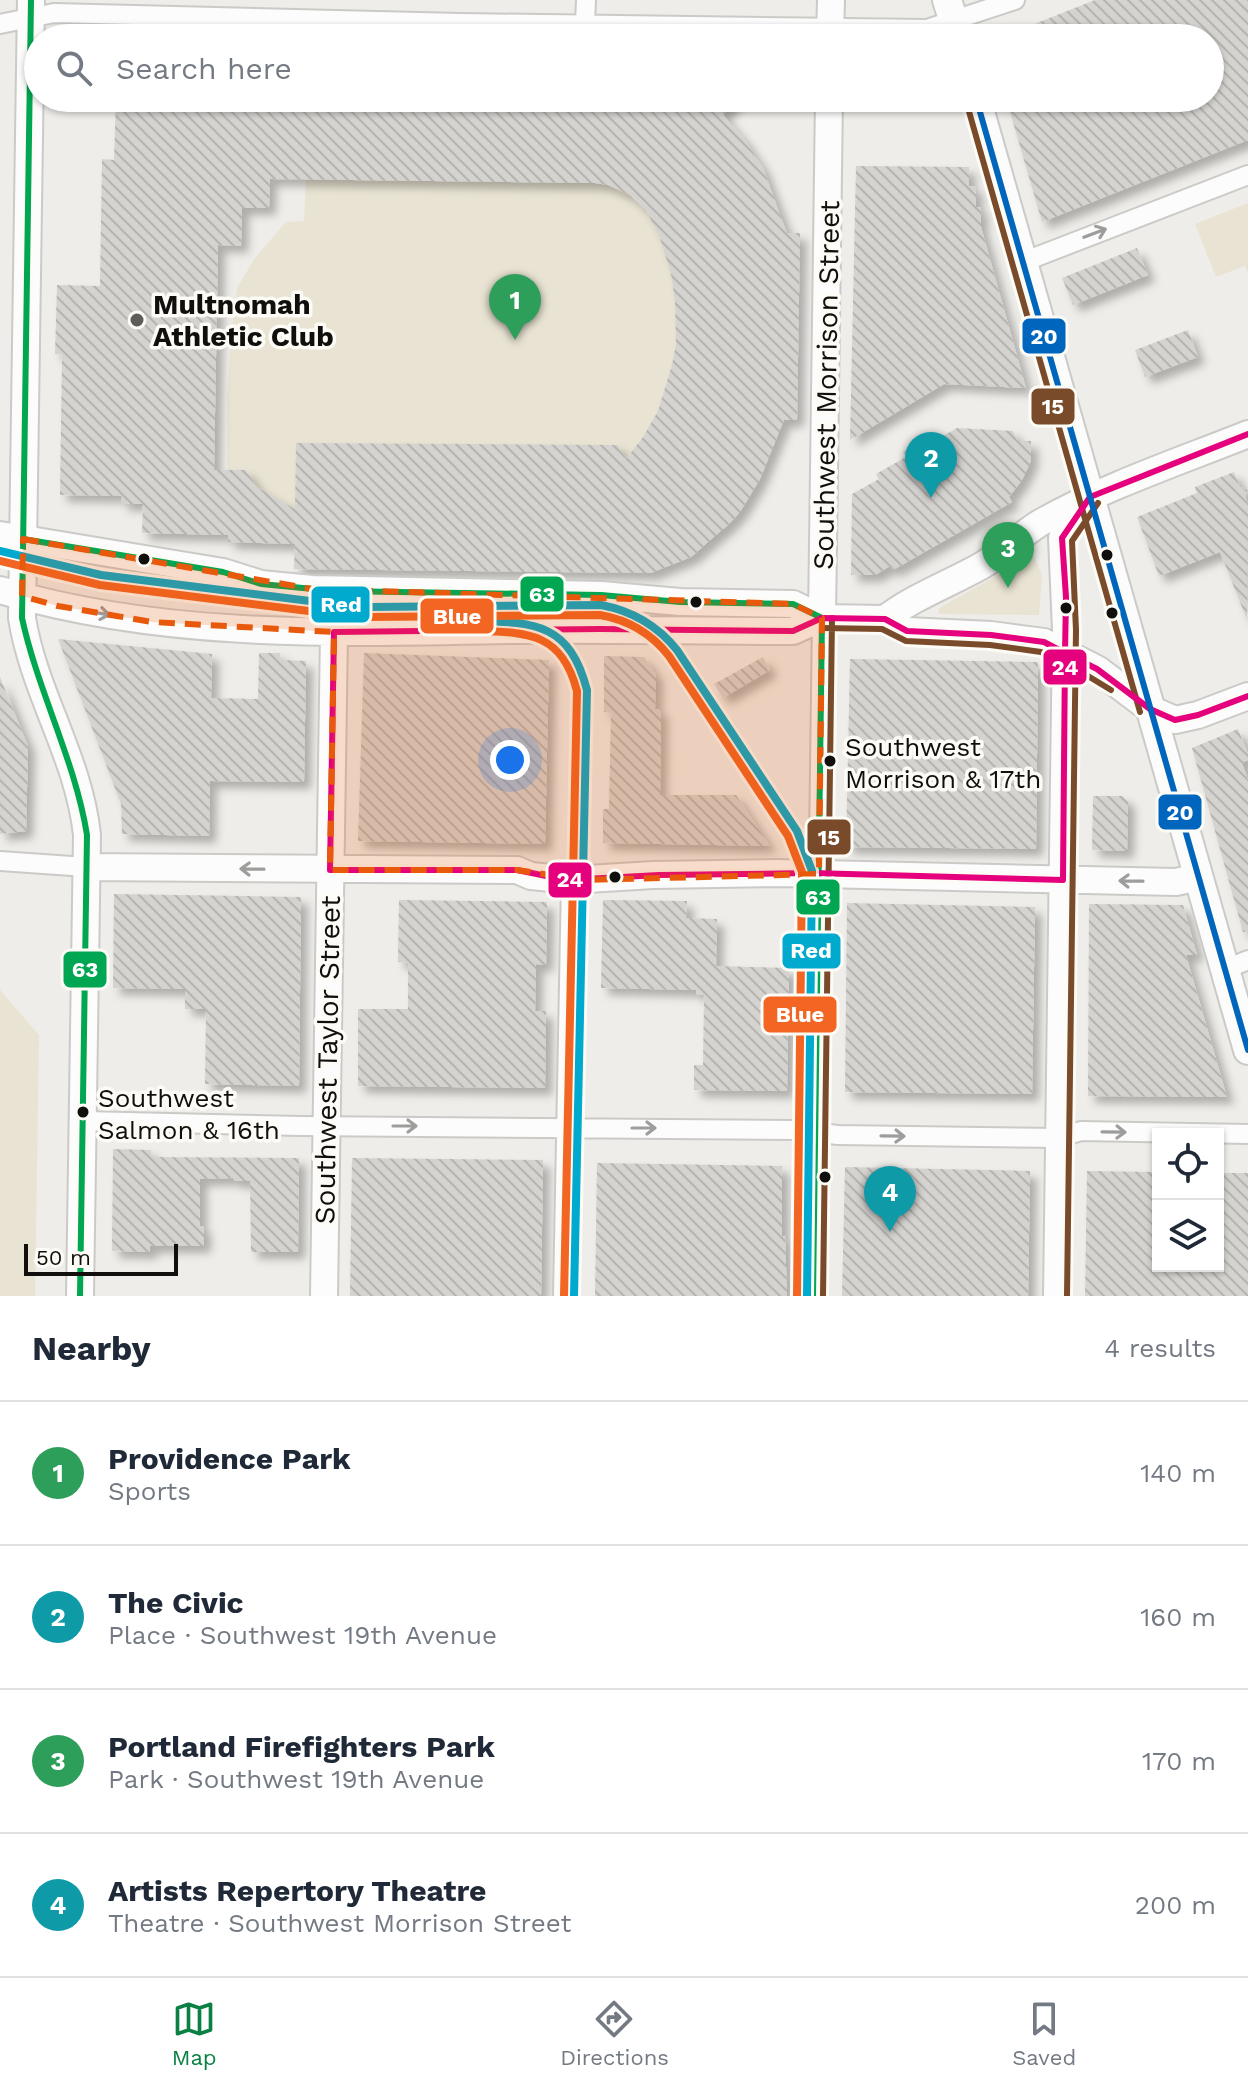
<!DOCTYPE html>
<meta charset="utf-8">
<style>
:root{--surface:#fff;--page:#f2f2f3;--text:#1f2937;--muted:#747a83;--line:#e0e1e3;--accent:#0b8043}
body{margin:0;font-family:"Work Sans",sans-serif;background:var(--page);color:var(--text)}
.controls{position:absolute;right:24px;bottom:24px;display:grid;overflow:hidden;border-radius:0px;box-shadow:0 2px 6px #0004}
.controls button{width:72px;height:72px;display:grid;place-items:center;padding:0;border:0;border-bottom:2px solid var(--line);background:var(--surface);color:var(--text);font:40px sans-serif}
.scale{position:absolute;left:24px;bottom:20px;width:154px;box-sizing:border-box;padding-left:8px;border:4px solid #100f0d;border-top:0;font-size:22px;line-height:28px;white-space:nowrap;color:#100f0d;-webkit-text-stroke:6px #fcfbf5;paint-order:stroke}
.you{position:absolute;left:510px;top:760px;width:28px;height:28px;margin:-20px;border:6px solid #fff;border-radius:50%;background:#1a73e8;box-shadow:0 0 0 12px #1a73e833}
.badge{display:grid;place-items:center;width:52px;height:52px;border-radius:50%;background:var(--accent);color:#fff;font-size:26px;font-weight:700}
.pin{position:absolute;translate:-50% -66px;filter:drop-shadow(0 2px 4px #0008)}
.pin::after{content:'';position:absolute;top:42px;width:28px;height:24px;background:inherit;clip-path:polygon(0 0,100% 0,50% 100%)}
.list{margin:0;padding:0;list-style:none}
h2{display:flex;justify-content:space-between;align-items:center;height:104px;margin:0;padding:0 32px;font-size:34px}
h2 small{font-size:26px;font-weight:400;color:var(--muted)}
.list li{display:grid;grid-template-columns:52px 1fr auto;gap:24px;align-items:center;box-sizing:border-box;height:144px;padding:0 32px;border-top:2px solid var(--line)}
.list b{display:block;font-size:30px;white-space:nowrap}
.list p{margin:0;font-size:26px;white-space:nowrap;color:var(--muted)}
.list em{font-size:26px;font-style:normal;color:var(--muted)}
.icon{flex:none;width:44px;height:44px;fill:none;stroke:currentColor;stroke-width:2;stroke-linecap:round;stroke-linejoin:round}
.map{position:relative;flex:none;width:1248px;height:1296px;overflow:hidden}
.search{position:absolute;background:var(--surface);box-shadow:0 2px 6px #0004;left:24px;right:24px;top:24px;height:88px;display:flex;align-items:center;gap:20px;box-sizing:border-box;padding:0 28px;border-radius:44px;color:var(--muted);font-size:30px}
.sheet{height:680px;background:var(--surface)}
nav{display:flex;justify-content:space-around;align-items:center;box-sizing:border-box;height:112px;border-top:2px solid var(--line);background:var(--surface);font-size:22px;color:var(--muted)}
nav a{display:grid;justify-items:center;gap:4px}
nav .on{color:var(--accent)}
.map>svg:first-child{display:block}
.green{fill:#e8e3d2}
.building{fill:url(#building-back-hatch);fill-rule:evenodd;filter:url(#shadow)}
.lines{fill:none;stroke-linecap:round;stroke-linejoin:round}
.street-casing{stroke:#cbcac7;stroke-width:22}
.secondary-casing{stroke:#cbcac7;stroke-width:30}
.primary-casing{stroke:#cbcac7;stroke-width:32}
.street{stroke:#fcfcfc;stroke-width:18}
.secondary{stroke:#fcfcfc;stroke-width:26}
.primary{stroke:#fcfcfc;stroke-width:28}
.bus-1-casing{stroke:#fcfbf5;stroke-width:12}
.bus-2-casing{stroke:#fcfbf5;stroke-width:12}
.bus-3-casing{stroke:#fcfbf5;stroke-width:12}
.bus-4-casing{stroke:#fcfbf5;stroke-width:12}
.bus-1{stroke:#00a651;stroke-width:6}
.bus-2{stroke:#7a4b2a;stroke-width:6}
.bus-3{stroke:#e5007d;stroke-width:6}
.bus-4{stroke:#0065bd;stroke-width:6}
.rail-1-casing{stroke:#fcfbf5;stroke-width:14}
.rail-2-casing{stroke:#fcfbf5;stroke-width:14}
.rail-1{stroke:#00a9ce;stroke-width:8}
.rail-2{stroke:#f26522;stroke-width:8}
.oneway{stroke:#9e9d9c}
.marked{fill:#e8590c;fill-opacity:0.2;stroke:#e8590c;stroke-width:6;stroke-dasharray:16 10;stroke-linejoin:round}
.poi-dot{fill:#5e5d5a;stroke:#fcfbf5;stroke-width:3}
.bus-dot{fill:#100f0d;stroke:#fcfbf5;stroke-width:3}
.labels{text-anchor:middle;stroke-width:7;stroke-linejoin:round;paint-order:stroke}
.bus-label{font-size:26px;fill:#100f0d;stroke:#fcfbf5;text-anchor:start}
.poi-label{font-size:28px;font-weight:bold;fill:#100f0d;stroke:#fcfbf5;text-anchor:start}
.street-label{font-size:28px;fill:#100f0d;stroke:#fcfbf5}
.line-badge{stroke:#fcfbf5;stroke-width:3}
.badge-label{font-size:22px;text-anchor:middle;font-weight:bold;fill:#fff}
</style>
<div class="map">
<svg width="1248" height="1296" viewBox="0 0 1248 1296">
<defs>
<pattern id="building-back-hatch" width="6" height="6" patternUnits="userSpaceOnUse" patternTransform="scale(2)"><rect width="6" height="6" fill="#d4d3d0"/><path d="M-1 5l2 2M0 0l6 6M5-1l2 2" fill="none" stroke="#b5b4b1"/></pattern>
<filter id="shadow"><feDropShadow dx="7" dy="7" stdDeviation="4" flood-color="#0004"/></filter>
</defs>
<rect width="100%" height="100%" fill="#eeede9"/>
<path class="green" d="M277,98L711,104C749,141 772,182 787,233H800L797,420H784C757,492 729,549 651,573L294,569V544L228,542L227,396L233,318L237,288L255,258L286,222L304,221L306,180L273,179Z
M1248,203V273L1245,266L1216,277L1195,224Z
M1034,555L1042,576L1039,615L938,614L939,608Z
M0,990L39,1035L35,1296H0Z"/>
<path class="building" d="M1095,0H1248V140L1042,222L1006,98H1210V38H999Z
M116,98H738L723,115L745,140L763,168L787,233H800L797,420H784L760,479L740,512L729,524L691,557L651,573L294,569L295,544L228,542V535L142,533L143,504H121L122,496L60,495L62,354H55L57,285L100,286L102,159L114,160ZM270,179L595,183L608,185L630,195L646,210L659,235L671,274L675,301L676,344L672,365L658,411L643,437L626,459L618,445L296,443L295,509L257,487L246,470H214L218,245L241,246L242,208H269Z
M856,166L969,167V186L976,187V207H981V227L1026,388L944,384L850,440Z
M1137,248L1148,275L1073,305L1062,278Z
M1188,330L1198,357L1145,377L1135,350Z
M957,428L1013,431L1018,441H1031V461L1022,480L1009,497L1012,502L893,570L890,566L875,575H851L852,494L879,479L876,474L906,457L903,452L926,439L929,444Z
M1234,472L1240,487L1248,490L1245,496L1248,504L1247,620L1220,552L1159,576L1137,517L1197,493L1195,487Z
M58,639L212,654L211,698L258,699L259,653H280V660L306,661L304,782L210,781L209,836L122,834L121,804Z
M364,653L549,660L545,844L358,841Z
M604,656L644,657L656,675L655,709H661L660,795H736L770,846L603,843V809H609L611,712H604Z
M763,657L770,670L723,698L714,684Z
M850,659L1038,662L1036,849L846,847Z
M0,677L28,746L26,831L0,834Z
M1238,729L1248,754V760L1242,763L1248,780V932H1243L1192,748Z
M1093,796H1122L1128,801L1127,851L1092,850Z
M114,894L301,897L299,1086L205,1084L206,1009H185V989L113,988Z
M399,900L547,902L546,965L536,964L535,1011H546L545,1088L358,1086V1009H408V963L398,962Z
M603,900L687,901L686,918L717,919L716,966L789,968L787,1091L694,1090V1065H703L704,995H696V990L601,988Z
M847,903L1035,907L1032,1094L845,1092Z
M1089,904L1183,905L1197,955H1186L1227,1097L1088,1096Z
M113,1149L151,1150V1157L299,1158L298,1252H251L250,1181H233V1178L200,1179V1226H204V1246H150V1252L112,1251Z
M352,1158L543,1160L541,1296H350Z
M597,1163L782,1166V1236H785L787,1296H595Z
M845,1167L1030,1171L1028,1296H842Z
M1087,1171L1158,1172V1266H1218V1173H1248V1296H1085Z"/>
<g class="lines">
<defs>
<path id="street" d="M0,24L54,13L460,23L927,29L1015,0
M585,24L586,0
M1023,262L1248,175
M0,861L86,867
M1226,969L1248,960
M83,1121L301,1126L795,1130L838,1135L1059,1138L1081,1131L1248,1134
M563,1296L571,880
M813,1296L822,618"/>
<path id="secondary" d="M31,0L22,618C34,693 79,758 87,835L80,1296
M830,38L831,0
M0,535L223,572L261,584L312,589L601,595L680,602L793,604L822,618L885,619L907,631L991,635L1044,642L1097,669L1150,709L1175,720L1198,715L1248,696
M0,590C164,639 338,633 507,630C603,629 698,631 793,631L822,618
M822,618L829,98
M885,619C913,597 949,584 981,566C1002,554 1019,536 1040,523C1106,486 1178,462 1248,434
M86,867L517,870L531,876L571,880L653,875L777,873L1176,882L1199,877
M324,1296L334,632
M1057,1296L1066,630L1062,538L1090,497"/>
<path id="primary" d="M947,0L959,38
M976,98L1248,1050"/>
</defs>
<use href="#street" class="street-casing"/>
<use href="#secondary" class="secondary-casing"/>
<use href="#primary" class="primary-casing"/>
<use href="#street" class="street"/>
<use href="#secondary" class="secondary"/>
<use href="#primary" class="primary"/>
<defs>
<path id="bus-1" d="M31,0L22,618C38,692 75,760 87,835L80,1296
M23,539L223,572L261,584L334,591L601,595L680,602L793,604L822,618
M813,1296L822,618"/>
<path id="bus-2" d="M966,101L1140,712
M822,628L882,629L906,641L990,645L1041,652L1083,673L1111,690
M823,1296L832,618
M1067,1296L1076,630L1072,541L1098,503"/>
<path id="bus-3" d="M822,618L885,619L907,631L991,635L1044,642L1065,653L1063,880L812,873L659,875L566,880L517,870H330L334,632L600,629L793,631Z
M1065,653L1097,669L1150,709L1175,720L1198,715L1248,696
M1065,653L1066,597L1062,538L1090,497L1248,434"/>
<path id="bus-4" d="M976,98L1248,1050"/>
</defs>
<use href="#bus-1" class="bus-1-casing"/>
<use href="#bus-2" class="bus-2-casing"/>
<use href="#bus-3" class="bus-3-casing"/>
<use href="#bus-4" class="bus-4-casing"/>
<use href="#bus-1" class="bus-1"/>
<use href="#bus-2" class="bus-2"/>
<use href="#bus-3" class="bus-3"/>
<use href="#bus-4" class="bus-4"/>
<defs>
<path id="rail-1" d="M0,551L101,575L334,604L368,607L601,605C633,611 657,625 677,650L797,831L812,871L807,1296
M477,621C537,622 570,625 587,690L574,1296"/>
<path id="rail-2" d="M0,561L100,585L333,614L368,617L600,615C629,620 651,633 669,656L788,836L802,872L797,1296
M477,631C530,632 562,634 577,691L564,1296"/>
</defs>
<use href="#rail-1" class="rail-1-casing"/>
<use href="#rail-2" class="rail-2-casing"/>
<use href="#rail-1" class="rail-1"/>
<use href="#rail-2" class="rail-2"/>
</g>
<defs><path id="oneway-shaft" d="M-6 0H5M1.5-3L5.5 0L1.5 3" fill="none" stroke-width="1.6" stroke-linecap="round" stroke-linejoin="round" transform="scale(2)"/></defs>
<g class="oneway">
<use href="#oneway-shaft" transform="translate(1095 233) rotate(-21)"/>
<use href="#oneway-shaft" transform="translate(98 613) rotate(9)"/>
<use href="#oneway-shaft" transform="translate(252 869) rotate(-179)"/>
<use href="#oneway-shaft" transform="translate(1131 881) rotate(-179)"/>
<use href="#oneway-shaft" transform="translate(405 1126)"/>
<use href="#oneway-shaft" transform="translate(644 1128)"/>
<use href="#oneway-shaft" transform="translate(1114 1132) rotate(1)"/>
<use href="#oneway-shaft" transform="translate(893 1136) rotate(1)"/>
</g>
<path class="marked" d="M23,539L312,589L793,604L822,618L819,874L583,880L517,870H330L334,632L152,622L58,606L22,596Z"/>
<circle class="poi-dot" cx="137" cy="320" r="8"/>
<g class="bus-dot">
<circle cx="1107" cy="555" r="7"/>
<circle cx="144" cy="559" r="7"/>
<circle cx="696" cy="602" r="7"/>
<circle cx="1066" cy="608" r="7"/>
<circle cx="1112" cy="613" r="7"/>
<circle cx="830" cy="761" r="7"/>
<circle cx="615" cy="877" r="7"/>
<circle cx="83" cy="1112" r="7"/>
<circle cx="825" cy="1177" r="7"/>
</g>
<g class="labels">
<g class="bus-label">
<text x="845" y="756">Southwest<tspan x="845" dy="32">Morrison &amp; 17th</tspan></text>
<text x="98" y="1107">Southwest<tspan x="98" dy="32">Salmon &amp; 16th</tspan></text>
</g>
<g class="poi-label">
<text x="153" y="314">Multnomah<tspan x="153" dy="32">Athletic Club</tspan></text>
</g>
<g class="street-label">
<text transform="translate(826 385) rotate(-89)" y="10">Southwest Morrison Street</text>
<text transform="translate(327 1060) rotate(-89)" y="10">Southwest Taylor Street</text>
</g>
</g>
<g class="line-badge">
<rect x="1021" y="317" width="46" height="38" rx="8" fill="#0065bd"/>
<rect x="1030" y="387" width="46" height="39" rx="8" fill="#7a4b2a"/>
<rect x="519" y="575" width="46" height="38" rx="8" fill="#00a651"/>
<rect x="310" y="585" width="61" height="39" rx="8" fill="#00a9ce"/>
<rect x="419" y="597" width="76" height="38" rx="8" fill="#f26522"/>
<rect x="1042" y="648" width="46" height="38" rx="8" fill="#e5007d"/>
<rect x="1157" y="793" width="46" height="38" rx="8" fill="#0065bd"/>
<rect x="806" y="818" width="46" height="38" rx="8" fill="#7a4b2a"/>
<rect x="547" y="861" width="46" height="38" rx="8" fill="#e5007d"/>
<rect x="795" y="878" width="46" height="38" rx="8" fill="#00a651"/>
<rect x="781" y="932" width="61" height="38" rx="8" fill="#00a9ce"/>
<rect x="62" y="950" width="46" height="39" rx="8" fill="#00a651"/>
<rect x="762" y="995" width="76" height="39" rx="8" fill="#f26522"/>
</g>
<g class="badge-label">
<text x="1044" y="344">20</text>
<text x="1053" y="414">15</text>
<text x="542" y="602">63</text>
<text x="341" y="612">Red</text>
<text x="457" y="624">Blue</text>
<text x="1065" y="675">24</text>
<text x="1180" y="820">20</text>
<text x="829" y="845">15</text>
<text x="570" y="887">24</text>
<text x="818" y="905">63</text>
<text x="811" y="958">Red</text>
<text x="85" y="977">63</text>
<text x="800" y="1022">Blue</text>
</g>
</svg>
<div class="controls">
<button><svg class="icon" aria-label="locate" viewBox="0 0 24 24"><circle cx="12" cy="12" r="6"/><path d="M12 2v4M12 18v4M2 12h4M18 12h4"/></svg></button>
<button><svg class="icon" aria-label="layers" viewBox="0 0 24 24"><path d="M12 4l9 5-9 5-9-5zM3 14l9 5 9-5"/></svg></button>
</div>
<div class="scale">50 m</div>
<div class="you"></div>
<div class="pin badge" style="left:515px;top:340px;background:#2e9e5b">1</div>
<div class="pin badge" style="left:931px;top:498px;background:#0f9aa8">2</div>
<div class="pin badge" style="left:1008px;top:588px;background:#2e9e5b">3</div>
<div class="pin badge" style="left:890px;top:1232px;background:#0f9aa8">4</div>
<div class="search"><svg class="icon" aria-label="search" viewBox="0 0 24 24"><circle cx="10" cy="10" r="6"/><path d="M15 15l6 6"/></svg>Search here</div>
</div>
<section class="sheet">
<h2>Nearby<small>4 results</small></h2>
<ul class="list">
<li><span class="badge" style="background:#2e9e5b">1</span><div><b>Providence Park</b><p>Sports</p></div><em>140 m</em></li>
<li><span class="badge" style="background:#0f9aa8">2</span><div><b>The Civic</b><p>Place · Southwest 19th Avenue</p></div><em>160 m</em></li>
<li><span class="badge" style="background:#2e9e5b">3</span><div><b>Portland Firefighters Park</b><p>Park · Southwest 19th Avenue</p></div><em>170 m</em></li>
<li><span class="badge" style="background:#0f9aa8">4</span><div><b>Artists Repertory Theatre</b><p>Theatre · Southwest Morrison Street</p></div><em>200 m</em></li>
</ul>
</section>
<nav>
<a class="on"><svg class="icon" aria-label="map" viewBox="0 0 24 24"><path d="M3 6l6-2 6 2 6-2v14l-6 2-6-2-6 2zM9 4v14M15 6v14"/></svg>Map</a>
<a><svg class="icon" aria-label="directions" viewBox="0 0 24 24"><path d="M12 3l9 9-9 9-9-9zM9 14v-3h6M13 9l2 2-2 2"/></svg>Directions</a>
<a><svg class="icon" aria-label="saved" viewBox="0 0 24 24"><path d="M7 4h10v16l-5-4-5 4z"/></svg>Saved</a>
</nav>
